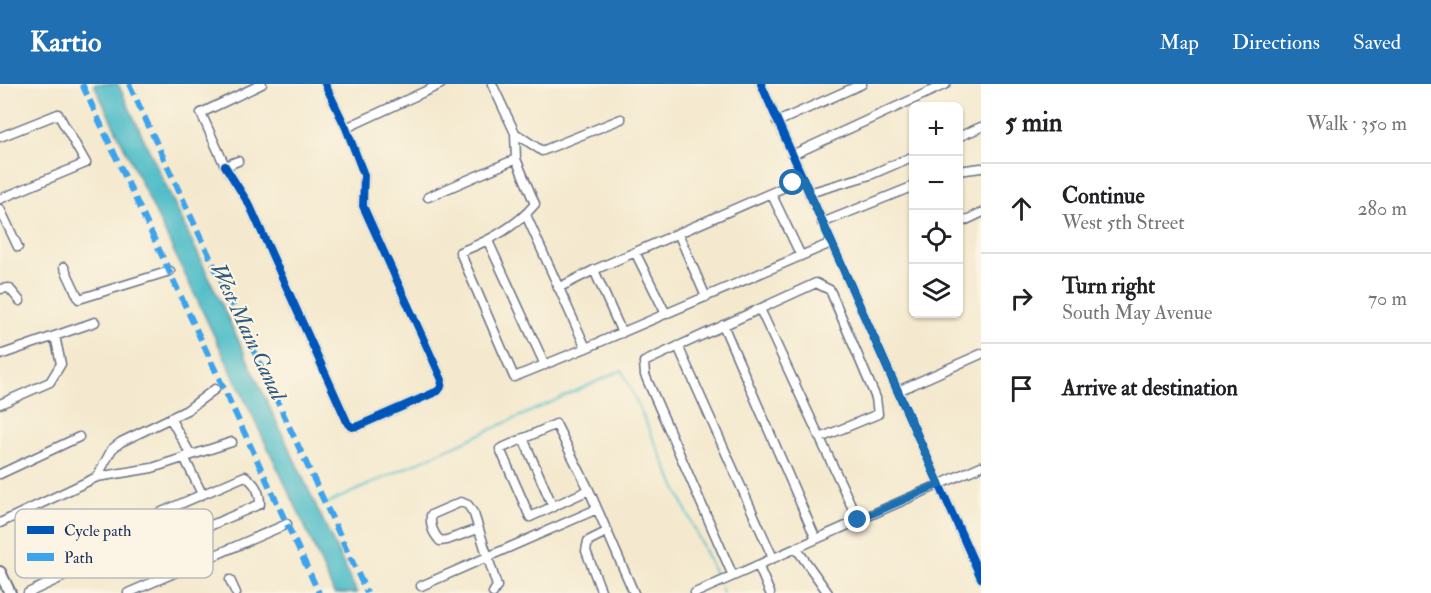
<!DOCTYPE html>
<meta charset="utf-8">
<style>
:root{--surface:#fff;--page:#f2f2f2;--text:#202124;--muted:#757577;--line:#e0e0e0;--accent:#1f6fb2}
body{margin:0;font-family:"IM FELL Double Pica",serif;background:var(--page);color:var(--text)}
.controls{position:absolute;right:18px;top:18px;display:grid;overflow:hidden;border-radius:9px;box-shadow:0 2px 4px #0004}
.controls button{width:54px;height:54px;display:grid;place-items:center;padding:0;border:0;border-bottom:2px solid var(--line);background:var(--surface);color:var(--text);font:30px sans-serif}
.stop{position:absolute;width:18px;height:18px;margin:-14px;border:4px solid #1f6fb2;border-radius:50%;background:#fff}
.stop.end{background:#1f6fb2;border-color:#fff;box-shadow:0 2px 6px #0008}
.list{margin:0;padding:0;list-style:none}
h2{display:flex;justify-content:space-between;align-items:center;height:78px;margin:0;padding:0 24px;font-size:26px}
h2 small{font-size:20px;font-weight:400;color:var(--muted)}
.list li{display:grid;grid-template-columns:39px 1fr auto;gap:18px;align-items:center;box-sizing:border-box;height:90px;padding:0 24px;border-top:2px solid var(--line)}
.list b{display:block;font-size:22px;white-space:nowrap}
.list p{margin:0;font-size:20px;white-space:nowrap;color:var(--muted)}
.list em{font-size:20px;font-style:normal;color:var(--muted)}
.icon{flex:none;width:33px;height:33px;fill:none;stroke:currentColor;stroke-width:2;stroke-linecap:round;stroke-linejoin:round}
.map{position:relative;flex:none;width:981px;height:509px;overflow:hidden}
header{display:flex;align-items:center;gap:36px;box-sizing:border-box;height:84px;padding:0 30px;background:var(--accent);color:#fff}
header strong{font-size:28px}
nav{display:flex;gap:33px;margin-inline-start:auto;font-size:21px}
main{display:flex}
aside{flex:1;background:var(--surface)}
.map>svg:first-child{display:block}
.water{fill:#50bdc8;stroke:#367693;stroke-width:1.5}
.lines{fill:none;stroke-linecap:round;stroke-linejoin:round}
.stream{stroke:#50bdc8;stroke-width:2}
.minor-casing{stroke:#677085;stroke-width:11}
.major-casing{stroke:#677085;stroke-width:14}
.minor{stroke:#fff;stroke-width:8}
.major{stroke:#fff;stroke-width:10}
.quiet{stroke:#3da3ed;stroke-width:6;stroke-dasharray:12 6;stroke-linecap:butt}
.cycleway-casing{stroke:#fcf5e5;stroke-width:11}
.cycleway{stroke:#0057b8;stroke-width:8}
.route{stroke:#1f6fb2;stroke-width:8}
.labels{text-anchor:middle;stroke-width:4.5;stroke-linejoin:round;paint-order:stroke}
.water-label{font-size:22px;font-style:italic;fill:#2b5a7e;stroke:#fcf5e5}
.key{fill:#fcf5e5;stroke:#b8babc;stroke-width:1.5}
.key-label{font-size:16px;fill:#1b2f5e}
</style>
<header>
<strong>Kartio</strong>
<nav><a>Map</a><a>Directions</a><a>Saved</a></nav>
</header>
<main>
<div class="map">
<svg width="981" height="509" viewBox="0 0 981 509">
<rect width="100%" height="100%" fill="#fcf5e5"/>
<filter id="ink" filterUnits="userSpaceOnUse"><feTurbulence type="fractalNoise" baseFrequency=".0167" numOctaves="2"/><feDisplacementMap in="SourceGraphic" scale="12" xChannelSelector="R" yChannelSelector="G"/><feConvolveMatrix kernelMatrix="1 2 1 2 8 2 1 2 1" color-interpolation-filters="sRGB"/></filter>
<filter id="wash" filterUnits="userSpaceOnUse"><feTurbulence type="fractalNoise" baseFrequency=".008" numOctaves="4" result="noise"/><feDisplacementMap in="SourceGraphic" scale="24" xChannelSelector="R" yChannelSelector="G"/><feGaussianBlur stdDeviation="1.35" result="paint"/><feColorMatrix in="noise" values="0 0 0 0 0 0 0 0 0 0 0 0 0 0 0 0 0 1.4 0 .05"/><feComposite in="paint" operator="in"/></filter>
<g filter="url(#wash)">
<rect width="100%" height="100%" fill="#f4e9ce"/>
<path class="water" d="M94,0H118L357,509H334L298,427Z"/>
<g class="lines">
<path class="stream" d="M326,420L622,286L717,494
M721,504L723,509"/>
</g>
</g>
<g filter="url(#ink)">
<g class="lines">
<defs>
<path id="minor" d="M492,0L515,49
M761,0L981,494
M777,38L862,0
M346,44L441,0
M0,53L58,30L86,79L0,115
M958,53L981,43
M792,71L946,0
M516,75L535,120C516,143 487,158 460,168L514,293L586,264L831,159
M238,77L225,82L201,29L262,0
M225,82L250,122L348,340L352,343L358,342L438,307L441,303L442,296L363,122L364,91L346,44L325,0
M958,87L981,84
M771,109L801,172
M809,109L870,91L914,72
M428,113L516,75L515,49L542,67L621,35
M0,125L18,163
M526,131L586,264
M964,137L981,129
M822,139L914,102
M678,149L706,213
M488,157L545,281
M635,168L666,230
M64,183L79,215L170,187
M558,204L594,186
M0,205L9,204L20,217
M760,225L858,436
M723,241L816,455
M622,249L594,186L803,95
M678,262L773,474
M0,271L95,238
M898,307L981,270
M0,320L50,298L61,280L55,252
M170,334L191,371
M523,354L553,423
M184,373L202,410
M0,390L79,353
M245,392C255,399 260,407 260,420L168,460C158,454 154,447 153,436L157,430Z
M97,393L112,365L121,358L187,326L215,305
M589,406L530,433L500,365L556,340L589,406L634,509
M0,439L97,393L152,384L232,358
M478,445L447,456L440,457C433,449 430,442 431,431L461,418L468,421L474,430L497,502L493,509
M796,464L828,509
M758,481L770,509
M733,492L645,291L644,278L816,199L830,206L876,314L878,330L820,354
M230,496L236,509
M421,502L597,425
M28,509L127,463
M128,509L287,440
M602,509L586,467L588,457L608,447
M695,509L981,382"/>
<path id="major" d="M0,488L10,509"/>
</defs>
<use href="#minor" class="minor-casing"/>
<use href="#major" class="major-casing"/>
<use href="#minor" class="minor"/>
<use href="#major" class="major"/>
<path class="quiet" d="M82,0L319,509
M129,0L367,509"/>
<defs>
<path id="cycleway" d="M761,0L981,494
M225,82L250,122L348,340L352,343L358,342L438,307L441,303L442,296L363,122L364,91L346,44L325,0"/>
</defs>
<use href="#cycleway" class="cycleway-casing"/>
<use href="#cycleway" class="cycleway"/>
</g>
</g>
<g class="lines" filter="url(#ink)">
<path class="route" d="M793,99L803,95L939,400L858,436"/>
</g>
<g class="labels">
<g class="water-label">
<text transform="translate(249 247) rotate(65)" y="8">West Main Canal</text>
</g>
</g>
<rect x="15" y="425" width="198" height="69" rx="9" class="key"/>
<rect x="27" y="442" width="27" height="8" fill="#0057b8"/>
<rect x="27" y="469" width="27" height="8" fill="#3da3ed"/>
<g class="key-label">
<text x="64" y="452">Cycle path</text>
<text x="64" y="479">Path</text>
</g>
</svg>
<div class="controls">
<button>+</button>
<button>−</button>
<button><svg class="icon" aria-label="locate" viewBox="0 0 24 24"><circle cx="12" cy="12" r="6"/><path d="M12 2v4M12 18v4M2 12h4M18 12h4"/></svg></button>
<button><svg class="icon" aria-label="layers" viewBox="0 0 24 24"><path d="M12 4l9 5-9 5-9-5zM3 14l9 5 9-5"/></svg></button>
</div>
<div class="stop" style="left:793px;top:99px"></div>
<div class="stop end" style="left:858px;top:436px"></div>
</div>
<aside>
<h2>5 min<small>Walk · 350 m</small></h2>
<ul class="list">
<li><svg class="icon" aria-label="ahead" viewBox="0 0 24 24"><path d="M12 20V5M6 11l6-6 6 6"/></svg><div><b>Continue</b><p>West 5th Street</p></div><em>280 m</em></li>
<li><svg class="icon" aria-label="right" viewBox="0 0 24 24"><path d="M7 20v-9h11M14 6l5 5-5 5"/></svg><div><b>Turn right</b><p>South May Avenue</p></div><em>70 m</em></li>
<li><svg class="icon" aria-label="arrive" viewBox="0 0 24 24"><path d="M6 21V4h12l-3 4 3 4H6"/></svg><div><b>Arrive at destination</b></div></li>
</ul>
</aside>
</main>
